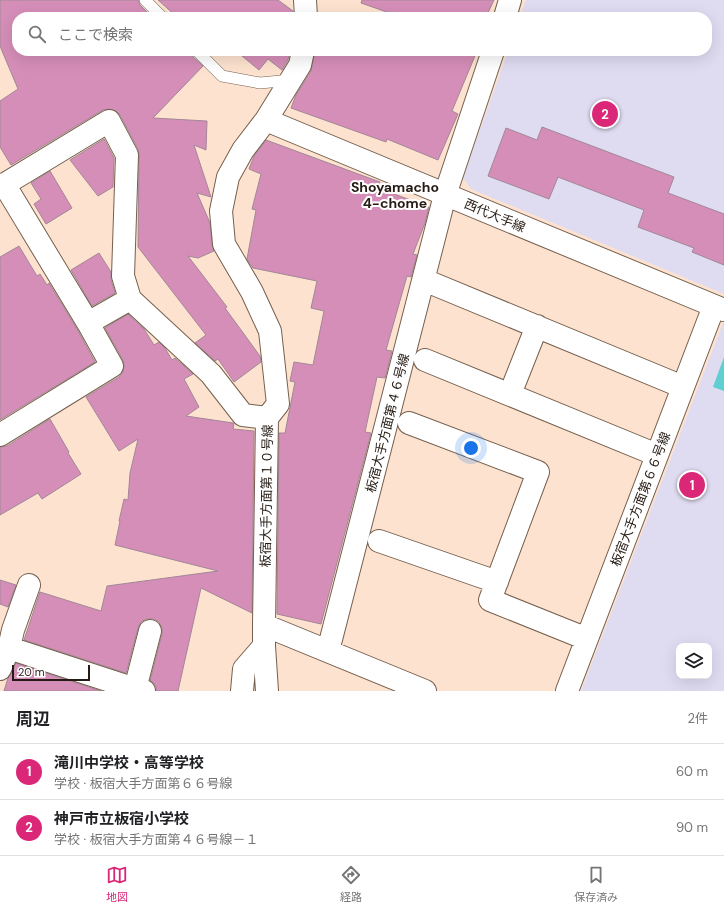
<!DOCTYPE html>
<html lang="ja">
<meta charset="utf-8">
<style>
:root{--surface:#fff;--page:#f2f2f2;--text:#202124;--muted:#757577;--line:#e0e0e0;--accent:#db2777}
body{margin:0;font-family:"DM Sans","Noto Sans JP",sans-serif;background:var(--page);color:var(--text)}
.controls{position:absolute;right:12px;bottom:12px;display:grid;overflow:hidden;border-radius:8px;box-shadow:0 4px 16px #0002}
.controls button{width:36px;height:36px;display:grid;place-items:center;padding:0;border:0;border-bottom:1px solid var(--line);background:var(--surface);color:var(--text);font:20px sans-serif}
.scale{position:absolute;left:12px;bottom:10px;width:78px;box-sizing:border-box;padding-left:4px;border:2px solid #251b14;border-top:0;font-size:11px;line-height:14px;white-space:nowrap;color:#251b14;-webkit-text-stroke:3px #fff;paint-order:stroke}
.you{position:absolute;left:471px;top:448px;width:14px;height:14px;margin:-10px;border:3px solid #fff;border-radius:50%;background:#1a73e8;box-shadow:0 0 0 6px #1a73e833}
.badge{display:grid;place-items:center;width:26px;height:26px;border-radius:50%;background:var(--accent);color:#fff;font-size:13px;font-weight:700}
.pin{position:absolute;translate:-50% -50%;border:2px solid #fff;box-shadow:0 1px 4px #0006}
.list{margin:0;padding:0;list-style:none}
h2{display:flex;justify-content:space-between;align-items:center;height:52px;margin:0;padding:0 16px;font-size:17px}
h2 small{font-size:13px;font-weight:400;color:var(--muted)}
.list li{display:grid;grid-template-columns:26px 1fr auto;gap:12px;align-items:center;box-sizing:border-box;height:56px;padding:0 16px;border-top:1px solid var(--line)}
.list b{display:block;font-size:15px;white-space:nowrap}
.list p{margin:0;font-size:13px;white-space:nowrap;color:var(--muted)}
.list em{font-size:13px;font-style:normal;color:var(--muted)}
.icon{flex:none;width:22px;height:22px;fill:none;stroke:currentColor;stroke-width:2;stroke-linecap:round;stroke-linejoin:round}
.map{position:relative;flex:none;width:724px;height:691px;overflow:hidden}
.search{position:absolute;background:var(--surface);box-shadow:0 4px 16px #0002;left:12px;right:12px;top:12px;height:44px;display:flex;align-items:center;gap:10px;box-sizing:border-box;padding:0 14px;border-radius:16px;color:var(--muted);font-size:15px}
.sheet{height:164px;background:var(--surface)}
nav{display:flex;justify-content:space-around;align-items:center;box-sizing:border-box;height:56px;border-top:1px solid var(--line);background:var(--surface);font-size:11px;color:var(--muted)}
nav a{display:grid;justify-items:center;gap:2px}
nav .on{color:var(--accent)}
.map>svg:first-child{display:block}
.education{fill:#dfdbf1;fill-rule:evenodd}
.water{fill:#60cfd2}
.building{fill:#d58eb8;stroke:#a28796}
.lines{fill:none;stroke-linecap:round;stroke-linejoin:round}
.service-casing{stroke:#755f4e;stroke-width:12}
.minor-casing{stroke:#755f4e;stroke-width:24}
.service{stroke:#fff;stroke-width:11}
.minor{stroke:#fff;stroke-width:22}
.labels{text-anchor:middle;stroke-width:4;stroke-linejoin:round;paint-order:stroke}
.street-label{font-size:13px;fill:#251b14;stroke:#fff}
.neighbourhood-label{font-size:14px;font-weight:bold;fill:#251b14;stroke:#fff}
</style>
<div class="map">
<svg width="724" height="691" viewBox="0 0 724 691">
<rect width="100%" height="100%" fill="#fde3cf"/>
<path class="education" d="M526,0H724V294L471,189L463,178L508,51H707V17H520Z
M723,323H724V691H581ZM679,646H709V676H679Z"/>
<path class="water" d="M724,357V391L713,387Z"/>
<path class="building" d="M0,0H138L140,5L147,12L142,17H17V51H190L192,56L203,66L153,118L207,121L206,150L194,145L211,197L197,193L210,223L212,245L214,251L198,258L188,256L227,307L225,308L260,356L261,362L234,382L218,359L215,361L195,343L206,335L138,247L139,155L138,149L120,115L116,111L109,109L103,110L11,165L0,147V101L18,89L0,46Z
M158,0H278L293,11V17H177Z
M362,0H494L486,17H401L361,3Z
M236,51H290L288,60L282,70L268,59L259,70Z
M315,51H477L452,111L458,114L438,160L387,139L386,142L291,108L296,95L311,71Z
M542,127L674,177L668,193L724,214V265L692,252L694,248L638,227L644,210L558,177L549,199L488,176L506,128L537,140Z
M104,139L114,158L113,187L98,196L70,160Z
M266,140L380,182L378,188L429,207L425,223L413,254L417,255L411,277L407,276L386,350L392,351L385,378L377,377L365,432L371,433L321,624L277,614L279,433H285L295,382L290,381L294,362L313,365L324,311L311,308L317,281L253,268L247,259L256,210L252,209L261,174L249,169L254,156Z
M50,171L72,208L46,224L34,204L41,199L31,183Z
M19,246L37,276L40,274L47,285L49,283L77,329L95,362L0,420V257Z
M99,253L111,272V280L115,293L92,306L71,270Z
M128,314L144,329L154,345L159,342L165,348L172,360L175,358L193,374L184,379L199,407L186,416L233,423H234L233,429L254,431L252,613L201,588L178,691H156V687L153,682L150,681L162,634V628L159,622L153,619H146L141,622L138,628L126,673L24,640L40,592L101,611L107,586L218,571L115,545L120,521H119L124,499L128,500L130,473L138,439L119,451L86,397L119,377L123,372L124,366L123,360L105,328Z
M50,419L69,452L68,453L81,474L42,499L38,493L0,515V447L7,446Z
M0,580L16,585L8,607L0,604Z
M16,663L101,691H4L8,678L11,674Z"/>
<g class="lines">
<defs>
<path id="service" d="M145,0L162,17
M197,51L222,76L260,83L291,80"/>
<path id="minor" d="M305,0L306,17
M505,17L510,0
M266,120L724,310
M4,184L88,323L130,299
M0,187L109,121L127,155L123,276L130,299L211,374L243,415L267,418
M424,280L683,387
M425,360L657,455
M514,384L537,326
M409,423L538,472L490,600L587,639
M0,435L112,366L88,323
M379,541L497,582
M264,625L425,691
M9,648L135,689L144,691
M328,651L445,195L493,51
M0,669L9,648L13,630L29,585
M135,689L150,631
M242,691L244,669L264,646
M267,691L264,646V625L267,418L278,404L270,331L252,292L224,244L221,211L228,177L243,150L266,120L300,65L303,51
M567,691L714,306"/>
</defs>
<use href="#service" class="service-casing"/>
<use href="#minor" class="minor-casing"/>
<use href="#service" class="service"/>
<use href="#minor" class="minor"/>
</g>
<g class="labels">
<g class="street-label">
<text transform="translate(495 215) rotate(23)" y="5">西代大手線</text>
<text transform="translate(387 423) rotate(-76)" y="5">板宿大手方面第４６号線</text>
<text transform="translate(266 496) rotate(-89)" y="5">板宿大手方面第１０号線</text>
<text transform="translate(640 499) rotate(-69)" y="5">板宿大手方面第６６号線</text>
</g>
<g class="neighbourhood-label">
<text x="395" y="192">Shoyamacho<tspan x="395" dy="16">4-chome</tspan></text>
</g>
</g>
</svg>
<div class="controls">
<button><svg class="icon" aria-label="layers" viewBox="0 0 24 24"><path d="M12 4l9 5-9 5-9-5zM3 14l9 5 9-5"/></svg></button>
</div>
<div class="scale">20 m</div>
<div class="you"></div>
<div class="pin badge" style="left:692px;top:485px">1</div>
<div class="pin badge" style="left:605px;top:114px">2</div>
<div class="search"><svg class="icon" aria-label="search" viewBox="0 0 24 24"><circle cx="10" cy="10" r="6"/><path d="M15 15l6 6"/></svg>ここで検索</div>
</div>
<section class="sheet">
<h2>周辺<small>2件</small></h2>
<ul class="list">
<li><span class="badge">1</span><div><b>滝川中学校・高等学校</b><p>学校 · 板宿大手方面第６６号線</p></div><em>60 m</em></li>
<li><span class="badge">2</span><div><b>神戸市立板宿小学校</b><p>学校 · 板宿大手方面第４６号線－１</p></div><em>90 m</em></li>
</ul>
</section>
<nav>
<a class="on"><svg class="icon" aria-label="map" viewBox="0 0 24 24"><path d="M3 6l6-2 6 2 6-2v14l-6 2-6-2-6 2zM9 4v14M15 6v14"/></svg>地図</a>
<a><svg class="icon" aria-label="directions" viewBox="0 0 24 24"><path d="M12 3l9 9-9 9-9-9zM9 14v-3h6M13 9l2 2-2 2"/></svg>経路</a>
<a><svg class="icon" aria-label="saved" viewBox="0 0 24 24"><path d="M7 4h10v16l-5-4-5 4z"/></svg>保存済み</a>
</nav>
